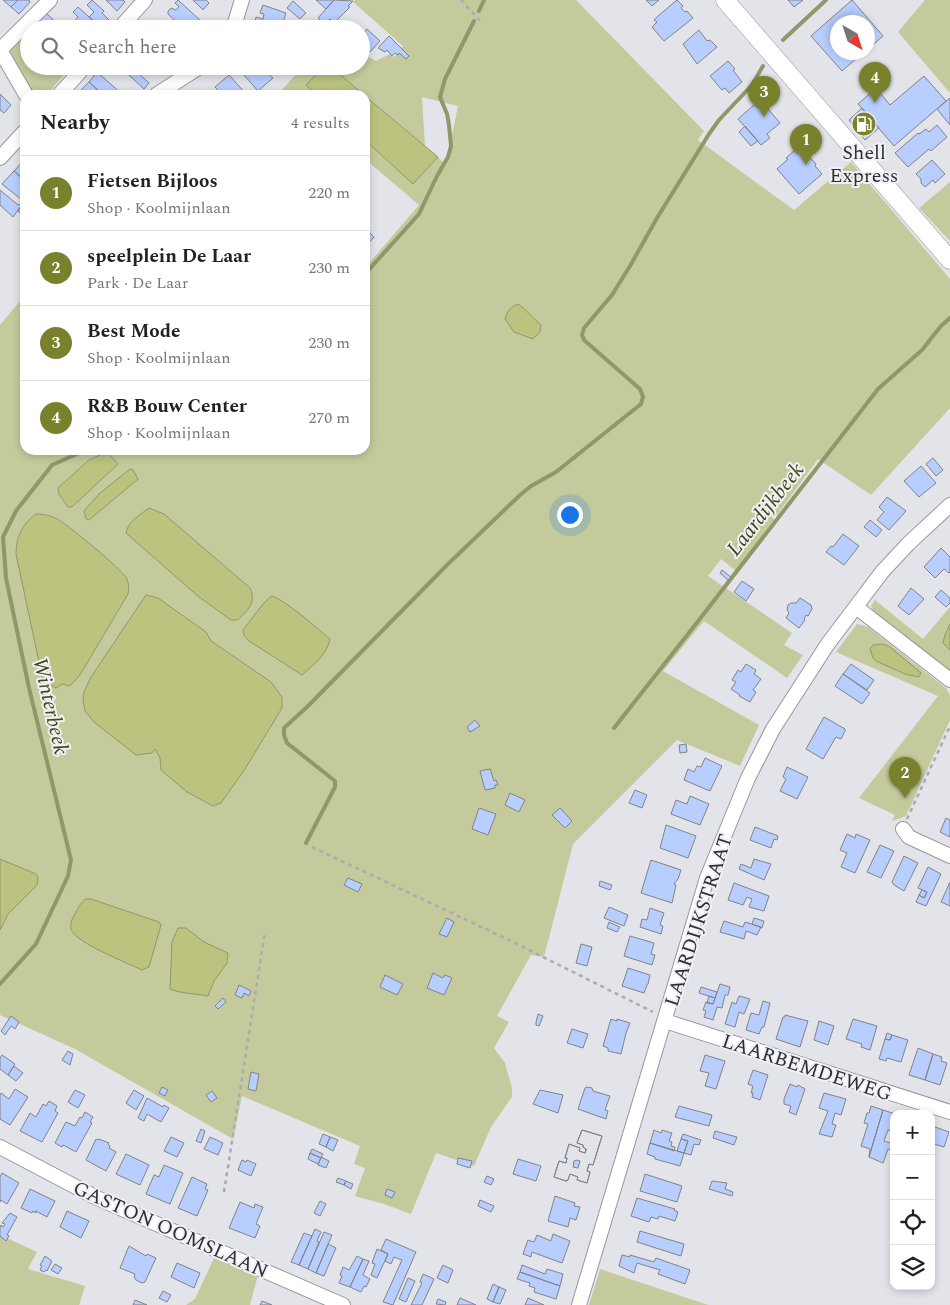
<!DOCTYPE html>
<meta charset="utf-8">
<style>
:root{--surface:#fff;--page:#f2f2f2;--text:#222;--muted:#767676;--line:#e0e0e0;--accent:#7a812c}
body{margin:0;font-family:Spectral,serif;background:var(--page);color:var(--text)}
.controls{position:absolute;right:15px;bottom:15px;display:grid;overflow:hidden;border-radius:10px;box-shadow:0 2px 8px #0003}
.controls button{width:45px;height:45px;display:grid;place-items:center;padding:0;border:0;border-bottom:1px solid var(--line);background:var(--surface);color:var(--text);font:25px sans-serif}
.compass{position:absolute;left:830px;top:15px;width:45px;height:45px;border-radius:50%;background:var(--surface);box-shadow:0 2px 8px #0003;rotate:141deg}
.you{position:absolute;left:569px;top:514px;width:18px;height:18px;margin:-12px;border:4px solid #fff;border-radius:50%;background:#1a73e8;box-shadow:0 0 0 8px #1a73e833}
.badge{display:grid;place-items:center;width:32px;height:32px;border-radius:50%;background:var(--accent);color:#fff;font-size:16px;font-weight:700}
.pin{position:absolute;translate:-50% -41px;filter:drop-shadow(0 1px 2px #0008)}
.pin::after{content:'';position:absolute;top:26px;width:18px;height:15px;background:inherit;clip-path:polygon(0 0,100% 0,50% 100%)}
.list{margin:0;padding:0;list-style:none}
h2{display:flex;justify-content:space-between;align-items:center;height:65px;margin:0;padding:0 20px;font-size:21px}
h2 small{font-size:16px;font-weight:400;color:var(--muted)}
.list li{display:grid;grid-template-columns:32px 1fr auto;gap:15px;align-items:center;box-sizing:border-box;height:75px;padding:0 20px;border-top:1px solid var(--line)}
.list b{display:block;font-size:19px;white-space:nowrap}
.list p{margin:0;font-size:16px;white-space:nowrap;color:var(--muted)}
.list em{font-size:16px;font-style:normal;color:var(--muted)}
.icon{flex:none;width:28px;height:28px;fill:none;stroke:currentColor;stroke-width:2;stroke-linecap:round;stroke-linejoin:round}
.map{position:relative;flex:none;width:950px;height:1305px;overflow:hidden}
.search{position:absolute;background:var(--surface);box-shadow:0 2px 8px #0003;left:20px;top:20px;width:350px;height:55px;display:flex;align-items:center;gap:12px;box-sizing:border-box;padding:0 18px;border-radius:28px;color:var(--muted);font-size:19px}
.panel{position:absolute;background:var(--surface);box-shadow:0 2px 8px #0003;left:20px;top:90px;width:350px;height:365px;border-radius:15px}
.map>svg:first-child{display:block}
.green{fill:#c4ca9c}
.water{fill:#bcc37f;stroke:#919768}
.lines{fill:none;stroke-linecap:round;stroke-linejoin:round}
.stream{stroke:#919768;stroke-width:4}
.building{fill:#b8ceff;stroke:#818387;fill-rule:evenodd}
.minor-casing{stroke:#95979c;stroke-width:16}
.major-casing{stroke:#95979c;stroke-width:19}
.path{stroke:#a9abaf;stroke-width:2.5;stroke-dasharray:4 4;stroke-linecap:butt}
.minor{stroke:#fff;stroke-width:14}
.major{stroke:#fff;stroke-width:18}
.labels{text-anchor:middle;stroke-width:4;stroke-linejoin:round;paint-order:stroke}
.poi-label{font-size:20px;fill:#2e2f31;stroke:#eff1f6}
.street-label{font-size:20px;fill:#2e2f31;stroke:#eff1f6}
.water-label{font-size:21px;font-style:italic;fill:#424612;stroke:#eff1f6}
</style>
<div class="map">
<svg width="950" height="1305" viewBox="0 0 950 1305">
<rect width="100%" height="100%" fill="#e2e4e9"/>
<path class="green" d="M355,0H576L704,131L698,140L794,210L851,162L950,279V408L871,495L818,459L736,571L721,559L708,576L792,633L784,645L803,655L787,678L704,621L663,671L759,725L740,766L677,740L573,844L544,957L531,955L497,1016L509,1022L494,1048L505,1063L512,1088V1097L491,1127L474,1166L436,1153L411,1214L384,1204L355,1196L365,1168L354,1164L360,1146L242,1096L233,1139L75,1049L0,1015V325L25,295V450H365V268L419,205L365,159V140L413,184L438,157L446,165L458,106L422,97L425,146L330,66H351L357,71L369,57L376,61L390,54L394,57L403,46L353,2Z
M925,0H950V93L898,32Z
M29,25L32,29H29V66H71L47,95H32L6,50Z
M303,66H324L306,85L317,95H288L282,90Z
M950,182V241L919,208Z
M875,600L923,639L950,607V674L875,614L871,606Z
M857,624L868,627L946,688L950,695V720L906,816L892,821L895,815L859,798L938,696L836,652Z
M0,1235L37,1252L28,1269L85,1286L79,1305H0Z
M215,1256L258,1275L250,1305H186L195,1299Z
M600,1269L705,1304L709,1305H589Z"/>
<path class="water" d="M324,66H330L364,95H317L306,85Z
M365,96L438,157L413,184L365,140Z
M519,304L541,325L540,332L533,339L514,332L505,319C507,311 511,306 519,304Z
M102,454H109L118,464L72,507H68L59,494L58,488L89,460Z
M130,469L133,470L138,479L89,520L86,519L84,511L99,494Z
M149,508L164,514L250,588C257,602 247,611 238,620H231L199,597L126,533C128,521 140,515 149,508Z
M36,514C44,514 52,516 59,520C70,527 121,568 127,579C129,584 129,589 128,594L80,675L70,686L62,684L56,688L43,681L16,554C16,537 22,524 36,514Z
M146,595L158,598L206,632L211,641L271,682L282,697V708L245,769L221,803L213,806L187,792L161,770L160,758L155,749L152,753L136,755L94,722L85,711L83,701L84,692L91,677Z
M271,596C282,597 319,630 330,639C327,655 313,665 302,675L249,641L244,635L243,630L263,604Z
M950,624V650L943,643L945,635Z
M883,644L890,647L921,673L919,677L905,674L876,661L873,658L870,649L873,645Z
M0,859L36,874L38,877L37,885L8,914L0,930Z
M86,899H91L159,922L161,925L149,967L142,970C128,963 75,943 71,929C70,924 72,918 75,914C78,908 80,903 86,899Z
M178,928H186L204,942L228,953L227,963L214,981L208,996C198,994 178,993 170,989L172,942Z"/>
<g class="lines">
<path class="stream" d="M479,11L484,0
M783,40L826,0
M365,274L419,214L437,176L448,157L451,146L449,125L447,114L440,97L445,79L474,21
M614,728L699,620L878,389L922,350L941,326L950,318
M306,843L335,787V781L287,743L284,735V728L307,707L448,564L519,496L531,486L556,472L641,404L643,397L640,389L584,340L582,335L584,328L612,295L630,266L657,218L709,134L719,120L752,85L763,66
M0,984L36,944L68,876L71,860L29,688L6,578L3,537L16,511L52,465L86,450"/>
</g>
<path class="building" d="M3,0H18L11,7Z
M18,0H29L30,2L19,14L11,7Z
M92,0L104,11L102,13L109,20L102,28L89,17L94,12L87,5Z
M106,0H123L125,2L117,11Z
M178,0L202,22L196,29H184L168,14V11L171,8L176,10L179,7L175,3Z
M193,0H206L209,3L203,10Z
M316,0H334L326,9Z
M334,0L353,1L348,6L350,7L334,23L330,19L325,24L318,18Z
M646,0H659L652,6Z
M677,0L683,6L681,8L685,12L687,11L693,18L664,41L652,27L657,22L654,20L658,16Z
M788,0H803L794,7Z
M852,0L883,36L868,49V22H838V52H864L842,71L811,36Z
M293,1L306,13L300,19L287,8Z
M263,5L286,13L282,26H280L279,29H264L254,26L256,17L263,19L264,14L260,13Z
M78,7L89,17L102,28L79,29L73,23L78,17L73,12Z
M46,13L60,26L58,29H46L38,21Z
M156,24L161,29H151Z
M367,29L380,41L370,52L361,46V36Z
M699,30L707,41L710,40L717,47L697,64L683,44Z
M389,36L409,56L406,59L399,53L398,55L395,53L392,56L387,50L385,52L378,48Z
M728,61L735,69L733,70L742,82L729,93L725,88L722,90L710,76Z
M119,66H145L139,74L149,83L144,89Z
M238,66H259L273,78L258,91L237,67Z
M97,72L122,94L123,93L126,95H103L89,82Z
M229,75L247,95H222L215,87Z
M924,76L946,101L894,146L858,104L876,88L890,105Z
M89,82L103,95H85L80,91Z
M0,94L11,105L4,113L0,110Z
M950,98V125L937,109Z
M763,103L780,123L767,134L770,138L761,145L738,119L755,104L758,108Z
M862,108L879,128L865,140L849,120Z
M937,125L947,137L931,151L929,149L908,167L895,153L918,133L919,134L926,129L929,132Z
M745,126L758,141L751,146L739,132Z
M801,148L816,164L815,166L822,174L799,194L777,169L788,159L786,158L796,149L797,151Z
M25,159V181L14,171Z
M932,160L945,174L935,183L933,180L925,187L921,183V179L916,174Z
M14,171L25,181V194L21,199L2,184Z
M0,190L18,205L19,204L21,206L13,217L0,205Z
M21,206L25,209L24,217L18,211Z
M365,228L374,237L365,247Z
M933,458L943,470L936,476L926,464Z
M921,466L936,483L919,497L904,481Z
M887,497L906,511L889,530L877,520L884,512L879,507Z
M870,520L882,530L876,537L864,527Z
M843,534L859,546L844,565L826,552L831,546L833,547Z
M941,548L950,557V572L949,573L944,569L935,578L924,567Z
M722,570L731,577L728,580L720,573Z
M742,581L754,589L746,601L734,592Z
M911,588L924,599L909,615L898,606Z
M941,590L950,598V603L946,607L935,597Z
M800,598L811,605L812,609L808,616L806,615L804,619L805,620L799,628L786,618L789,613L787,610L788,605L791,603H796Z
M746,664L756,670L754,674L761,679L753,690L756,692L750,702L739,696L740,695L731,689L736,682L732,680L738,670L741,672Z
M851,664L874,680L867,690L843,674Z
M843,674L870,693L862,704L835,686Z
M824,717L845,729V731L841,739L836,737L823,759L806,749Z
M475,720L480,726L470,732L467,727Z
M686,744L687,752L680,753L679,745Z
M705,758L722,766L710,791L684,780L688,769L694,772L697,766L701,767Z
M787,767L808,777L797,799L780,791L786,779L783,777Z
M490,769L494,781L496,780L498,785H495V788L485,790L480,771Z
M635,790L647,795L642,808L629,803Z
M510,793L525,800L519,812L505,805Z
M690,796L709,804L700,825L671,814L676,800L687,804Z
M479,808L496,814L488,835L472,829Z
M560,808L572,821L565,828L552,815Z
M946,818L950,820V837L940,832Z
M666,825L696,836L688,858L660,848Z
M755,827L778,836L777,840L774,839L771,848L750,840Z
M847,834L855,838L856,834L870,840L855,873L841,867L847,853L840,850Z
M880,845L894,851L881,878L867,872Z
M904,856L918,863L904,891L894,885L892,882Z
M754,859L771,864L764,880L739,869L741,864L751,868Z
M651,860L681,870L678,879L674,884L676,885L672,903L641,893Z
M928,867L941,874L926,906L916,902L919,895L924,898L927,892L918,888Z
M348,878L362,884L358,892L344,885Z
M600,881L612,885L610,890L599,886Z
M950,882V906L941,902Z
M734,883L769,896L764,911L749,907L752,899L747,897L743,905L728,900Z
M922,890L927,892L924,898L919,895Z
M609,907L628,915L624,926L604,918Z
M650,908L664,913L660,925L663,926L661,934L640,927L642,919L647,920Z
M447,918L454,922L447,937L439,934Z
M754,918L764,921L762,928L752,924Z
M724,921L743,927L745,922L761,927L757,935L746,931L744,939L720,932Z
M609,922L620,927L617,932L607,928Z
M630,936L654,943L651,954L655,955L652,965L624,956Z
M581,944L592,947L587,966L576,963Z
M628,968L650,975L648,984L647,985L644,993L622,986Z
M433,973L443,978L445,975L452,978L444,995L427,988Z
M385,975L403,984L397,995L380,987Z
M720,984L730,987L728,995H725L722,1008L717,1007L713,1020L704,1017L706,1011L703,1010L706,1002L713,1004Z
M239,985L251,991L249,996L244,993L242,998L235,995Z
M701,987L717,992L715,998L699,993Z
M709,996L715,998L713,1004L707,1003Z
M739,996L750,999L744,1014L739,1012L735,1027L725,1024L732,1002L736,1004Z
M223,998L226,1002L218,1009L215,1006Z
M763,1001L770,1003L764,1027H762L759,1034L746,1030L751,1013L759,1015Z
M538,1014L543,1016L539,1026L536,1025V1022Z
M785,1015L808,1021L800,1047L776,1039L783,1017H785Z
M11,1016L19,1022L15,1029L11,1026L5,1035L1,1031Z
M611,1019L617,1021V1019L630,1023L626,1033L621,1054L608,1051V1048L603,1046Z
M853,1019L877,1026L870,1050L861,1047L862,1044L846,1039Z
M819,1021L834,1026L828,1045L814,1040Z
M572,1029L588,1034L583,1048L567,1043Z
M887,1033L892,1035L890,1040L885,1039Z
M892,1035L908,1040L901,1062L887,1058L886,1061L879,1059L885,1039L890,1040Z
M918,1048L933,1054L925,1080L909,1075Z
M68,1051L73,1054L70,1065L62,1060Z
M933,1054L942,1057L941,1061L947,1063L940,1085L925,1080Z
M2,1055L15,1064L8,1075L0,1069V1058Z
M705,1055L725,1061L716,1089L705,1086L709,1073L700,1071Z
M14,1066L23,1073L16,1081L8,1075Z
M753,1070L768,1075L760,1100L752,1097L753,1093H751L753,1086L748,1084Z
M251,1072L259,1074L256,1091L248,1089Z
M790,1084L797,1087L798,1085L805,1089L796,1115L789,1112L791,1106L784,1104V1099Z
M162,1087L168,1090L165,1096L159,1093Z
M587,1087L592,1088L593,1091L610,1096L605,1110L608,1111L606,1119L578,1109L585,1088Z
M15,1089L28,1097L10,1125L0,1119V1095L1,1093L9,1099Z
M75,1090L85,1095L78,1108L68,1102Z
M134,1090L144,1096L136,1110L126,1103Z
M540,1090L563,1095L558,1113L533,1104Z
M212,1091L217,1098L211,1102L206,1095Z
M824,1093L846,1099L841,1115L835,1113L832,1124L836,1125L832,1137L819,1134L828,1111L819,1108Z
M147,1098L163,1107L164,1105L169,1108L161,1122L147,1114L144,1121L138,1118Z
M49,1101L57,1106L55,1111L58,1113L42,1142L20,1131L30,1113L36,1117L43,1104L46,1106Z
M679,1106L712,1115L709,1126L675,1117Z
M871,1106L883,1110L869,1157L870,1149L861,1146L868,1124L864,1123L867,1113H869Z
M883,1110L895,1114L892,1131L888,1130L884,1141L890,1143L892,1137L894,1138V1148L893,1151L888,1149L883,1163L869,1157Z
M85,1112L93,1117L90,1122L92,1123L76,1152L63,1145L62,1147L55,1143L66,1122L75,1126L80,1117L82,1118Z
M932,1126L949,1132L944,1147L934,1144L931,1150Z
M201,1129L205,1131L201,1143L196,1141Z
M582,1130L602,1136L593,1165L589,1164L587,1171L590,1172L587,1183L577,1180L578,1177L570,1174L568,1180L566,1181L554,1177L559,1161L566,1163L567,1158H565L569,1144L580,1148L579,1151L585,1153L586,1149L587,1150L583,1147V1145L577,1143ZM577,1160L580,1161L578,1168L573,1167L574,1161Z
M582,1130L602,1136L593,1165L589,1164L587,1171L590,1172L587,1183L577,1180L578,1177L570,1174L568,1180L566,1181L554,1177L559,1161L566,1163L567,1158H565L569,1144L580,1148L579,1151L585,1153L586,1149L587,1150L583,1147V1145L577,1143Z
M654,1130L661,1133L662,1130L672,1133L669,1141L672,1142L671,1146L675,1147L674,1151L650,1143Z
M715,1131L737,1137L734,1145L713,1138Z
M323,1134L330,1137L326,1147L319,1144Z
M683,1134L701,1140L699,1145L694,1144L691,1155L684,1153L688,1141L681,1139Z
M171,1137L184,1143L177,1157L164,1151Z
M210,1137L223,1143L218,1155L204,1149Z
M330,1137L338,1140L333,1151L326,1147Z
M96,1139L98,1140L99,1139L109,1143L108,1144L110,1146L109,1148L116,1152L106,1171L86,1160Z
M681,1139L688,1141L684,1153L677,1151Z
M650,1143L684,1153L680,1166L655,1159V1157L647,1154Z
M312,1149L323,1154L321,1158L310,1153Z
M310,1153L321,1158L318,1164L308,1159Z
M126,1154L149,1165L140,1185L116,1174Z
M321,1157L329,1161L326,1168L318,1165Z
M458,1158L472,1161L470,1168L457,1164Z
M518,1159L541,1166L536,1181L513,1174Z
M242,1160L246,1162L247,1160L256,1164L251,1176L238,1170Z
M164,1165L183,1173L170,1204L146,1194L154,1175L159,1177Z
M2,1173L19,1183L7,1204L1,1200L0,1202V1177Z
M645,1174L682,1186L677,1202L640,1191Z
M487,1176L494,1179L491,1185L484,1182Z
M192,1177L207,1184L205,1189L208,1190L197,1216L178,1208Z
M338,1178L346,1181L344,1185L336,1182Z
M346,1181L353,1184L351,1189L344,1185Z
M712,1181L727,1183L725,1189L733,1192L732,1196L709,1189Z
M30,1189L55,1201L47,1217L36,1211V1213L33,1211L32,1213L21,1208Z
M387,1189L395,1192L392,1198L385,1195Z
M555,1196L575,1203L574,1206L580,1207L576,1220L570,1218L568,1227L548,1221Z
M637,1198L675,1209L674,1210L678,1212L675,1221L659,1216L658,1219L651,1217L649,1222L631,1216Z
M480,1200L494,1206L491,1212L478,1206Z
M320,1201L326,1204L320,1216L314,1213Z
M240,1202L254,1208L255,1204L263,1207L256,1224L260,1226L255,1238L229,1228Z
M67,1211L89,1221L81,1238L60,1227Z
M10,1213L17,1217L7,1235L9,1236L6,1241L0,1236V1227L1,1225L3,1227L5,1224L2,1223Z
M315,1229L321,1232L317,1241L319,1242L308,1269L299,1265Z
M640,1231L684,1244L681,1256L637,1242Z
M324,1232L332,1235L316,1273L308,1269Z
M304,1233L312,1236L299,1265L291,1262Z
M553,1234L570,1241L562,1263L532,1252L531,1257L523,1254L528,1240L534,1242L537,1235L551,1241Z
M386,1239L416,1252L393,1305L383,1302L402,1260L394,1257L391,1264L385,1261L388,1254L381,1250Z
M328,1244L336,1248L324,1276L316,1273Z
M129,1246L146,1256L147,1254L156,1258L145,1282L142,1283L136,1280L134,1277L135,1274L120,1268Z
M377,1249L388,1254L377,1278L371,1275L375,1264L372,1263Z
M622,1255L630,1257V1255L654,1262L656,1258L690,1270L685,1284L658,1274L660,1270L637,1263L634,1273L619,1266Z
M45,1256L52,1261L47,1271L46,1270L44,1272L40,1270L42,1266L40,1265Z
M357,1256L363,1259L350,1287L339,1283L342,1276L340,1275L343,1267L349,1270Z
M363,1259L369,1261L363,1275L370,1279L366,1287L364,1286L361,1292L350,1287Z
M177,1263L200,1273L194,1288L171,1277Z
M55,1264L62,1268L58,1274L51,1270Z
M443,1265L453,1270L448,1283L437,1278Z
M522,1265L545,1274L547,1269L563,1274L560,1286L520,1272Z
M520,1272L560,1286L556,1299L534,1292L535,1288L529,1286L530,1283L517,1279Z
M423,1274L434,1279L422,1305H411L422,1283L420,1282Z
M408,1278L415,1281L406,1302L399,1299Z
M493,1284L499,1287L493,1302L487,1299Z
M499,1287L506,1290L500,1304L493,1302Z
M163,1291L171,1295L167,1302L159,1298Z
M460,1298L476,1305H457Z
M528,1298L544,1305H525Z
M438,1299L446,1302L445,1305L436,1304Z
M135,1300L147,1305H133Z
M262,1301L272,1305H260Z"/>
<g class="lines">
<defs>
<path id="minor" d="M119,29L145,0
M233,29L242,0
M0,50L50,0
M0,50L26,95
M59,95L85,66
M156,95L201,66
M0,158L25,131
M856,607L950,680
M903,829L909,837L950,856
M665,1021L950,1112
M0,1147L97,1198L343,1305
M579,1305L707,878L748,778L773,729L827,645L882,572L908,544L950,505"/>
<path id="major" d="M725,0L950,260"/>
</defs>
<use href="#minor" class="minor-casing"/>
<use href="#major" class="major-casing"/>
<path class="path" d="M461,0L482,23
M907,819L950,726
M312,847L509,940L653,1012
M224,1192L265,932"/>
<use href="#minor" class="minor"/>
<use href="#major" class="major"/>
</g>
<defs>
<symbol id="fuel-disc" viewBox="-11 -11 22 22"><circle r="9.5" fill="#7a812c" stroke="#eff1f6"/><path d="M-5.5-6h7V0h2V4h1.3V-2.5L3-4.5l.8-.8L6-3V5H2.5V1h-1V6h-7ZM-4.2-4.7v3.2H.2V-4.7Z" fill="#fff"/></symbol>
</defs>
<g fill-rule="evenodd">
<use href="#fuel-disc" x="850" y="110" width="28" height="28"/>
</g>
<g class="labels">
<g class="poi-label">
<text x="864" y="159">Shell<tspan x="864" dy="23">Express</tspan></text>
</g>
<g class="street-label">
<text transform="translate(698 920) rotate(-72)" y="7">LAARDIJKSTRAAT</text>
<text transform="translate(807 1067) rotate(18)" y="7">LAARBEMDEWEG</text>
<text transform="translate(171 1229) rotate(24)" y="7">GASTON OOMSLAAN</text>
</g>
<g class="water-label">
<text transform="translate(765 509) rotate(-52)" y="7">Laardijkbeek</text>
<text transform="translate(51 706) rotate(77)" y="7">Winterbeek</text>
</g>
</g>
</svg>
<div class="controls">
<button>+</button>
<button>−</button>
<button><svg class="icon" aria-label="locate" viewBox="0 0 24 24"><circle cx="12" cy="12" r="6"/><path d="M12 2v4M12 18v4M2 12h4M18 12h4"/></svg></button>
<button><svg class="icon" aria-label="layers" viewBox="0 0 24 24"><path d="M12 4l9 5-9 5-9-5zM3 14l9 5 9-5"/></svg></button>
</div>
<svg class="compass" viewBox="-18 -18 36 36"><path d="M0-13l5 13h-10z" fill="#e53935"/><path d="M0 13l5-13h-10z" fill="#767676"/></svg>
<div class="you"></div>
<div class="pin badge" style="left:806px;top:165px">1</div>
<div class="pin badge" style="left:905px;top:798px">2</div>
<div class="pin badge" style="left:764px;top:117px">3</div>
<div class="pin badge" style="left:875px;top:103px">4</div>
<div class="search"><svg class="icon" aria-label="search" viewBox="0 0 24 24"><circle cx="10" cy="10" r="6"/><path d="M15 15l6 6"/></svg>Search here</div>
<section class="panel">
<h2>Nearby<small>4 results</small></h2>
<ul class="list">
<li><span class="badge">1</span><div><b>Fietsen Bijloos</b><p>Shop · Koolmijnlaan</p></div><em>220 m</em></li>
<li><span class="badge">2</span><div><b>speelplein De Laar</b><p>Park · De Laar</p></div><em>230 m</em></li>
<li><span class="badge">3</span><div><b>Best Mode</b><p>Shop · Koolmijnlaan</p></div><em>230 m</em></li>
<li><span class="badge">4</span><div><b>R&amp;B Bouw Center</b><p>Shop · Koolmijnlaan</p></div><em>270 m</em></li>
</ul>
</section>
</div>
